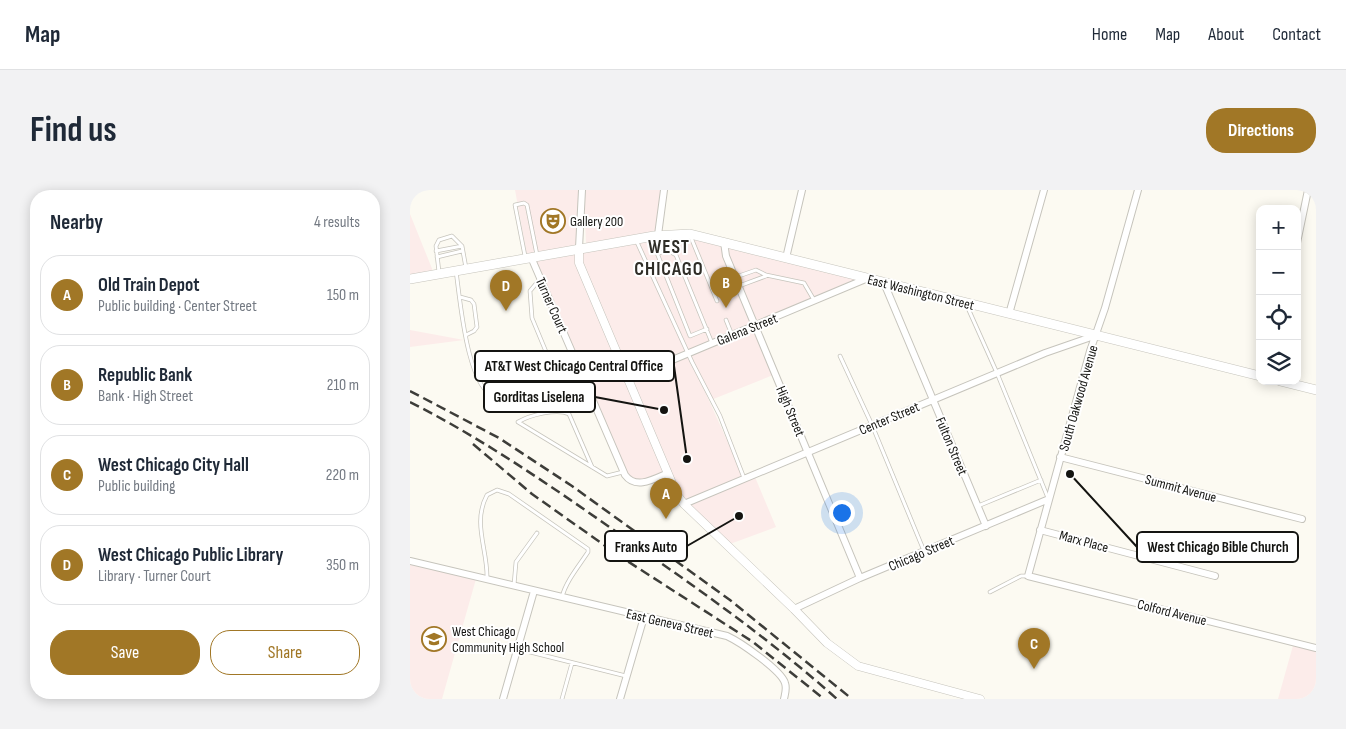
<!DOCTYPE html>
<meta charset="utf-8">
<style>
:root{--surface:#fff;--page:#f2f2f3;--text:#1f2937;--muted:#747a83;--line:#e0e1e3;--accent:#a17726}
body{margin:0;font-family:"Sofia Sans Condensed",sans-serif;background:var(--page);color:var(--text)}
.controls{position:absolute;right:15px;top:15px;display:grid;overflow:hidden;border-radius:10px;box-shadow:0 2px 12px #0003}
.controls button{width:45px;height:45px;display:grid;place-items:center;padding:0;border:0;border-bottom:1px solid var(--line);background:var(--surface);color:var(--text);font:25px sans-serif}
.you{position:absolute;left:431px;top:322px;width:18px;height:18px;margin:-12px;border:4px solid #fff;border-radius:50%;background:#1a73e8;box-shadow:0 0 0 8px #1a73e833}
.badge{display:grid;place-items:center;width:32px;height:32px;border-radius:50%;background:var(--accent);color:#fff;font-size:16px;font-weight:700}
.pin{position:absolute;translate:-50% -41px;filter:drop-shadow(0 1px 2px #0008)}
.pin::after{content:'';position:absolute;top:26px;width:18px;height:15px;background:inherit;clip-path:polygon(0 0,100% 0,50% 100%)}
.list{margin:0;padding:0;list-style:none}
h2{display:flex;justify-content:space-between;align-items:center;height:65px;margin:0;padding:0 20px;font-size:21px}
h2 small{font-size:16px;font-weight:400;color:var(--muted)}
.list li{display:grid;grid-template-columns:32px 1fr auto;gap:15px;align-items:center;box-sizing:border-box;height:80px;margin:0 10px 10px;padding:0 10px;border:1px solid var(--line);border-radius:20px}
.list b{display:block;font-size:19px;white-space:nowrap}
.list p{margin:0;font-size:16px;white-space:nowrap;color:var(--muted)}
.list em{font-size:16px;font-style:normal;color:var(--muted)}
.actions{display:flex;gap:10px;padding:15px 20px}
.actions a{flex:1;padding:11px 0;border:1px solid var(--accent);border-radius:20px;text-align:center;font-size:18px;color:var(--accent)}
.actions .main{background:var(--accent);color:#fff}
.icon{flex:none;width:28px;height:28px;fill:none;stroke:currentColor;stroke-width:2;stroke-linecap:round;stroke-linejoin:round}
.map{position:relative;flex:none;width:906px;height:509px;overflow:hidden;border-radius:20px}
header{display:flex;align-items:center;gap:30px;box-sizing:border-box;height:70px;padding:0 25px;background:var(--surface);border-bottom:1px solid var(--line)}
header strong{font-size:24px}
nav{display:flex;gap:28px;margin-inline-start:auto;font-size:18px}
.intro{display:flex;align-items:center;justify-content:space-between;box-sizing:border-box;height:120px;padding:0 30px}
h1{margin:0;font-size:35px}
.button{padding:12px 22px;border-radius:20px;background:var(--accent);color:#fff;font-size:18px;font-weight:700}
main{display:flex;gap:30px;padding:0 30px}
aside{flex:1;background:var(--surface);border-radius:20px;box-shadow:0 2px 12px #0003}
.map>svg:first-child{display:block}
.commercial{fill:#fcecea}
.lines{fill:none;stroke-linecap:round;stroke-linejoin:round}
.service-casing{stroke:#c6c4bc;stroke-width:4.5}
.minor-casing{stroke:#c6c4bc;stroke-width:8}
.tertiary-casing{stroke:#c6c4bc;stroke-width:9}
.secondary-casing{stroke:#c6c4bc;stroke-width:10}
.service{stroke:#fff;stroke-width:3}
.minor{stroke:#fff;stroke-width:6}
.tertiary{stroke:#fff;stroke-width:8}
.secondary{stroke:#fff;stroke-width:9}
.rail{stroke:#3d3d39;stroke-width:2.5;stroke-dasharray:10 5;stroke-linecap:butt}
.labels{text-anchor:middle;stroke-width:4;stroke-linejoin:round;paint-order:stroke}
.poi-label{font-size:14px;fill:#141411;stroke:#fff;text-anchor:start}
.street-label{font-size:14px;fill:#141411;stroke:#fff}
.district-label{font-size:19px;font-weight:bold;letter-spacing:1px;fill:#2f2d27;stroke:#fff}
.leader{fill:none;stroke:#141411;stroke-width:2}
.callout-dot{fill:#141411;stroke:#fff;stroke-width:2}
.callout{fill:#fff;stroke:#141411;stroke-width:2}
.callout-label{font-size:15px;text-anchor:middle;font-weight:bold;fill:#141411}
</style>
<header>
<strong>Map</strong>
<nav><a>Home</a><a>Map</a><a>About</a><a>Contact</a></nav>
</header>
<div class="intro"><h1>Find us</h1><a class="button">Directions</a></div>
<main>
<aside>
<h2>Nearby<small>4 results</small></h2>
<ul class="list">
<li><span class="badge">A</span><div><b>Old Train Depot</b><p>Public building · Center Street</p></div><em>150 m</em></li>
<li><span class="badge">B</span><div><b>Republic Bank</b><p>Bank · High Street</p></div><em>210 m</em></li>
<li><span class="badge">C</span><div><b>West Chicago City Hall</b><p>Public building</p></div><em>220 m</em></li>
<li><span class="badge">D</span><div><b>West Chicago Public Library</b><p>Library · Turner Court</p></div><em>350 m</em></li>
</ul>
<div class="actions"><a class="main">Save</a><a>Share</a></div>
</aside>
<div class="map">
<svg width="906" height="509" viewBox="0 0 906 509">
<rect width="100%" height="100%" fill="#fcfaf2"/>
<path class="commercial" d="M105,0H170L172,56L117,66Z
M174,0H252L246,43L176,54Z
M0,24L23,81L0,85Z
M281,46L313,54L342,135L279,161L228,51Z
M226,49L334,288L274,314L258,283L231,293L219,290L124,66Z
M317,55L452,89L346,133L318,66Z
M344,139L363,185L301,210L280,164Z
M0,140L54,150L0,157Z
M345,287L366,337L320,354L278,315Z
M0,374L66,389L32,509H0Z
M884,452L906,458V509H868Z"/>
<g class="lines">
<defs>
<path id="service" d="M280,45L307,111
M244,47L247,63L280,146L297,139
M226,50L282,172L310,226L334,288
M26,61L52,56
M247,63L259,61L266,65L302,153
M115,66L105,15L114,13L117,15L127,65
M27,67L52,61
M46,81C50,108 57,201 86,207L149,193L172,185
M29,82L26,56L29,50L42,46L52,56L56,78
M326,87L346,80L356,85L394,93L404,110
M130,89L120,101L122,128L149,193
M329,96L356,86
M50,107L61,110L64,114L67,137L64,141L56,145
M557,116L587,183L638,308
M316,130L322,145
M430,166L462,235L514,361
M66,185L140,171
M182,277L159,224C147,218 120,225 108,232L197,286L213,282
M568,316L631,290
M77,389C78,360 62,333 77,305L87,300L99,304L178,359V362C169,376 156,391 152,407
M104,395L106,372L127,343
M580,402L611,386H617
M108,459L216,486
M152,509L162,473"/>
<path id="minor" d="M728,0L695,118L680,161L618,386L906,458
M248,45L254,0
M314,52L316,66L450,388
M887,53L898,0
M169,58L172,0
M121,67L215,285C226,300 244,289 258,283
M376,68L392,0
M474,93L576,336
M599,124L634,0
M217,189L458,88
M650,267L892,329
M274,314L635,163L684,146
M630,340L805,386
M0,371L317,446C330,452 371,480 375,493C377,499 375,504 374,509
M384,419L450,388L639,309
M93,509L124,401
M210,509L234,427"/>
<path id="tertiary" d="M169,58V73L267,305L274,314L384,419L417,453L448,476L570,509"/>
<path id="secondary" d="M0,89L244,46L280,44L850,186
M870,191L906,200"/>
</defs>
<use href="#service" class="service-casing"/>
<use href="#minor" class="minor-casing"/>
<use href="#tertiary" class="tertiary-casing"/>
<use href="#secondary" class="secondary-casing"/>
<use href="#service" class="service"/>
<use href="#minor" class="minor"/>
<use href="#tertiary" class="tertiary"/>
<use href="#secondary" class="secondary"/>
<path class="rail" d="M0,201L89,248L162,296L320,410L442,509
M0,212C77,251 148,301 218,350C290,400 362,451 427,509
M63,254L122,304L211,367L343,452L414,509"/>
</g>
<defs>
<symbol id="theatre-ring" viewBox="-11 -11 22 22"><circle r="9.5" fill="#fff" stroke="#a17726" stroke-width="1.5"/><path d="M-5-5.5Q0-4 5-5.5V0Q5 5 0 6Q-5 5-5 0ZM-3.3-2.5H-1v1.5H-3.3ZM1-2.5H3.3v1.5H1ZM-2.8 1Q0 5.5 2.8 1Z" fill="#a17726"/></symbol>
<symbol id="school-ring" viewBox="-11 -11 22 22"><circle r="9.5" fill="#fff" stroke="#a17726" stroke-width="1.5"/><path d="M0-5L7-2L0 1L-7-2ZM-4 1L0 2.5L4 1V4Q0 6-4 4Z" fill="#a17726"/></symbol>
</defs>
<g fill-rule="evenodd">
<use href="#theatre-ring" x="129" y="17" width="28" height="28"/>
<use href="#school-ring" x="10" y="435" width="28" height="28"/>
</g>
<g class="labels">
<g class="poi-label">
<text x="160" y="36">Gallery 200</text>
<text x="42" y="446">West Chicago<tspan x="42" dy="16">Community High School</tspan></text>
</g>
<g class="street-label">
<text transform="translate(511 102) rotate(14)" y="5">East Washington Street</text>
<text transform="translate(142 115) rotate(66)" y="5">Turner Court</text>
<text transform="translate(337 139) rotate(-22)" y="5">Galena Street</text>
<text transform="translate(668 208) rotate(-74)" y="5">South Oakwood Avenue</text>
<text transform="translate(381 221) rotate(67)" y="5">High Street</text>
<text transform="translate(479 228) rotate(-23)" y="5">Center Street</text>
<text transform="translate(542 256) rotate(67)" y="5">Fulton Street</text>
<text transform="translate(771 298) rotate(15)" y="5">Summit Avenue</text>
<text transform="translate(674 351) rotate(15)" y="5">Marx Place</text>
<text transform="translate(511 363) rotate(-23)" y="5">Chicago Street</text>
<text transform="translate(762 422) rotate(14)" y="5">Colford Avenue</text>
<text transform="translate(260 433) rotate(13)" y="5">East Geneva Street</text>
</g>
<g class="district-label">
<text x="259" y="63">WEST<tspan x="259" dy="22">CHICAGO</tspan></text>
</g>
</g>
<path class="leader" d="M277 269L264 176M254 220L185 207M329 326L277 356M660 284L727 357"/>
<g class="callout-dot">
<circle cx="277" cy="269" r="5"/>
<circle cx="254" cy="220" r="5"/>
<circle cx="329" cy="326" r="5"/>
<circle cx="660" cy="284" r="5"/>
</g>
<g class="callout">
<rect x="65" y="161" width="199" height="30" rx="5"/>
<rect x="74" y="192" width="111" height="30" rx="5"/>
<rect x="195" y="341" width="82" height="30" rx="5"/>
<rect x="727" y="342" width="161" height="30" rx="5"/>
</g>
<g class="callout-label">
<text x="164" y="181">AT&amp;T West Chicago Central Office</text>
<text x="129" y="212">Gorditas Liselena</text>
<text x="236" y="362">Franks Auto</text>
<text x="808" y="362">West Chicago Bible Church</text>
</g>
</svg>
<div class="controls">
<button>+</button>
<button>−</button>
<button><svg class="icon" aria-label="locate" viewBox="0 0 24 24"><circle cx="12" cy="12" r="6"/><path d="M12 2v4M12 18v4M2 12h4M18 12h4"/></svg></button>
<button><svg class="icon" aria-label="layers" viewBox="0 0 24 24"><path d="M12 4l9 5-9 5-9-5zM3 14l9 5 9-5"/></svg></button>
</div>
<div class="you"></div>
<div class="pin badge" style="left:256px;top:329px">A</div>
<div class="pin badge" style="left:316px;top:118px">B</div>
<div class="pin badge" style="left:624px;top:479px">C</div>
<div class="pin badge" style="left:96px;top:121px">D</div>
</div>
</main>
